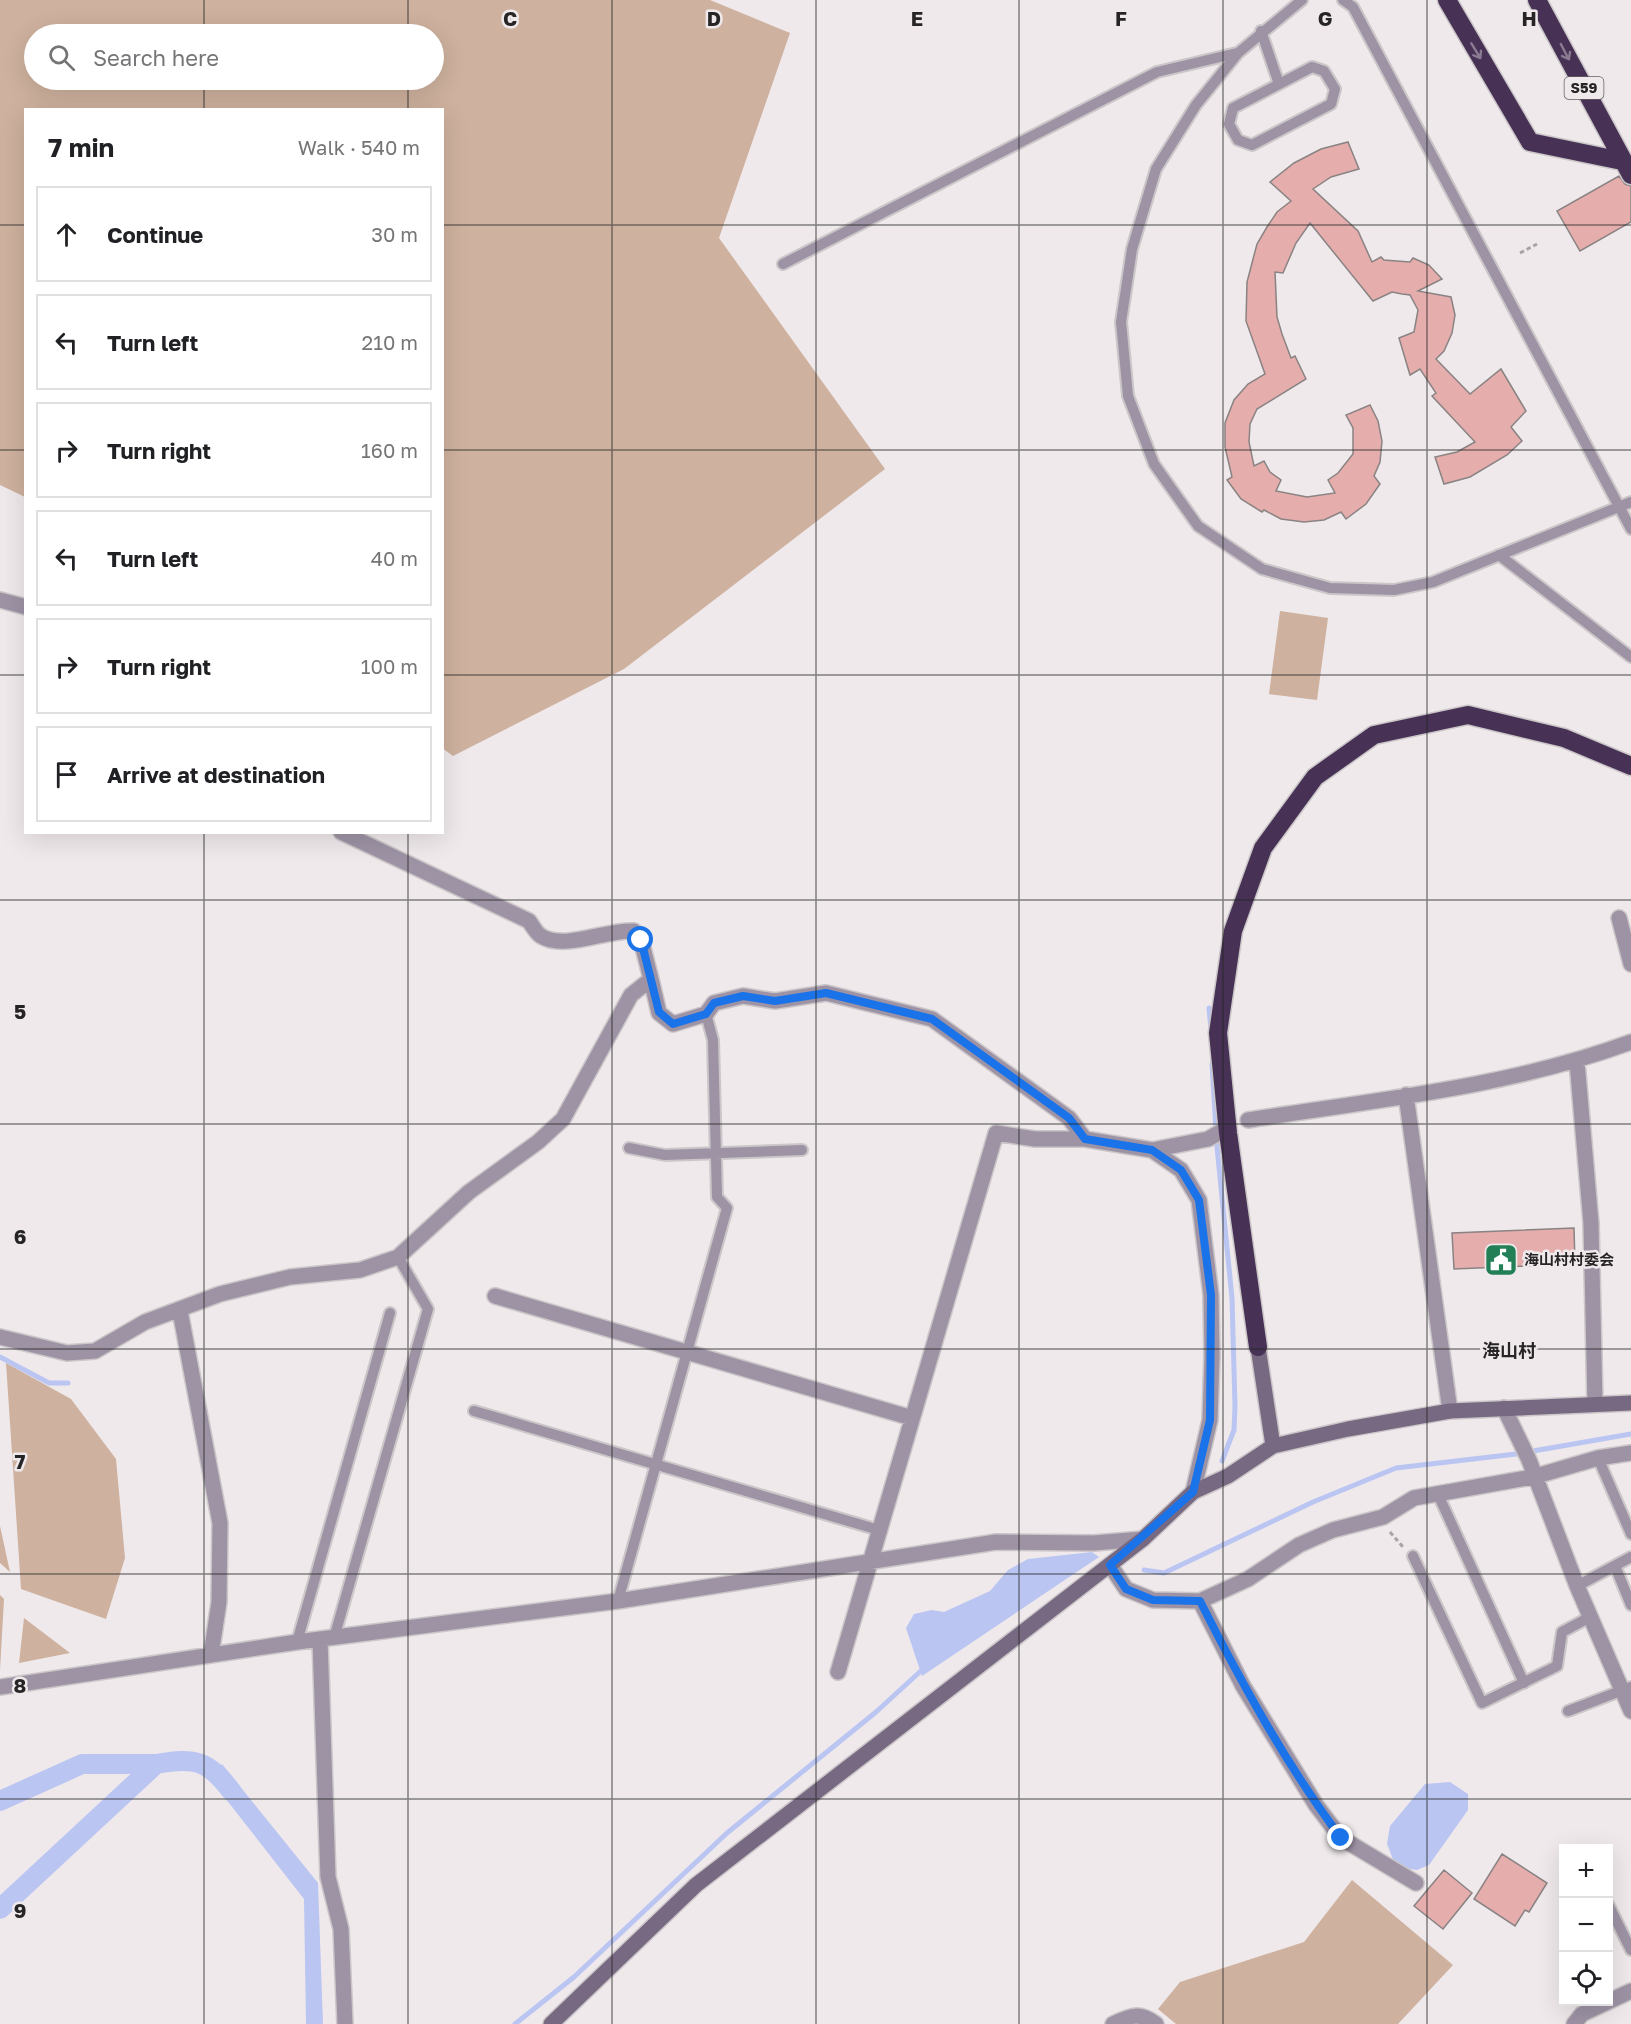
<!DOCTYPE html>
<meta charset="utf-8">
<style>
:root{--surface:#fff;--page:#f6f6f6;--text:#202124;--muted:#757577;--line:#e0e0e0}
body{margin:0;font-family:"Golos Text","Noto Sans SC",sans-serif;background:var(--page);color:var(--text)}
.controls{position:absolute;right:18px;bottom:18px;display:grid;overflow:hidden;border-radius:0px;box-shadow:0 6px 24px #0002}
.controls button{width:54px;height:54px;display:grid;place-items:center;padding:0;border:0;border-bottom:2px solid var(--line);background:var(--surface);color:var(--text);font:30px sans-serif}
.stop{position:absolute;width:18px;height:18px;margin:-14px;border:4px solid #1a73e8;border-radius:50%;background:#fff}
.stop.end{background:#1a73e8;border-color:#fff;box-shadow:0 2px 6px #0008}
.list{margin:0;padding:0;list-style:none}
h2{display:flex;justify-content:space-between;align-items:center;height:78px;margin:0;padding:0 24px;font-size:26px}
h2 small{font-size:20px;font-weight:400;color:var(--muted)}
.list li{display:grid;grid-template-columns:39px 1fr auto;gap:18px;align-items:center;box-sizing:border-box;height:96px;margin:0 12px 12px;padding:0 12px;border:2px solid var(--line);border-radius:0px}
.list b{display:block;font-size:22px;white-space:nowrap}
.list em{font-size:20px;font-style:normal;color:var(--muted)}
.icon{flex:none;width:33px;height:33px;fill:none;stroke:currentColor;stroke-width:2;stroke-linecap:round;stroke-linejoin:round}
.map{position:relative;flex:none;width:1631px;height:2024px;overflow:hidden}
.search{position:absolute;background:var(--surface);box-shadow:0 6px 24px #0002;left:24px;top:24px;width:420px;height:66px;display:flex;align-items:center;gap:15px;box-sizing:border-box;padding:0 21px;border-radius:33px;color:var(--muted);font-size:22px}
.panel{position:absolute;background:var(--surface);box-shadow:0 6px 24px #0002;left:24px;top:108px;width:420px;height:726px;border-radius:0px}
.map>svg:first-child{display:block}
.green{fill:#ceb19e;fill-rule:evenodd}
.water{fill:#bac5f2}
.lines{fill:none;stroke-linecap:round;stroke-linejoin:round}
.stream{stroke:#bac5f2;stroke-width:5}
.canal{stroke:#bac5f2;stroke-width:20}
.building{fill:#e5adac;stroke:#8a8383;stroke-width:1.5}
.lane-casing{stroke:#cbc6c8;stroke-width:14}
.street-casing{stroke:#cbc6c8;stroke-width:18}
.secondary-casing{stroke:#cbc6c8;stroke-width:18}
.highway-casing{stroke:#cbc6c8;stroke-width:21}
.path{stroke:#a8a4a6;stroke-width:3;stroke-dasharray:4.5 3;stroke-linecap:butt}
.lane{stroke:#9d93a5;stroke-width:10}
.street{stroke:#9d93a5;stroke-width:15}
.secondary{stroke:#786983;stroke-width:15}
.highway{stroke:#473256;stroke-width:18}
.oneway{stroke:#8a7b92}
.route{stroke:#1a73e8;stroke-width:8}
.grid{fill:none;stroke:#262425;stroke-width:1.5;stroke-opacity:0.55}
.labels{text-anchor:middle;stroke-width:5;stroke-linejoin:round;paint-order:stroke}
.shield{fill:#efe9ec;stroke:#625f61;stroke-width:1.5}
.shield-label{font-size:14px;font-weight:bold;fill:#262425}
.poi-label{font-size:15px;font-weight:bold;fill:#262425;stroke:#efe9ec;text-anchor:start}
.quarter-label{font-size:18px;font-weight:bold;fill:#262425;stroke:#efe9ec}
.grid-label{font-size:20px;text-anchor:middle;font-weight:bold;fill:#262425;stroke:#efe9ec;stroke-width:5;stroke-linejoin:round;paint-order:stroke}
</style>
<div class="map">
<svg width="1631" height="2024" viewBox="0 0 1631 2024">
<rect width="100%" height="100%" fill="#efe9ec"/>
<path class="green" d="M0,0H710L790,33L719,238L885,469L624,669L453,756L442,748V110H26L25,497L0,485ZM434,34V80H34V34Z
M1280,611L1328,618L1317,700L1269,694Z
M6,1363L71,1399L116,1459L125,1558L106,1619L21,1589Z
M0,1526L10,1572L0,1563Z
M0,1595L4,1599L0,1670Z
M24,1618L70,1653L19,1663Z
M1352,1880L1453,1965L1398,2024H1176L1158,2009L1180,1982L1304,1942Z"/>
<path class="water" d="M1092,1552L1099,1557L922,1676L906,1628L914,1614L932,1610L944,1612L990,1591L1008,1570L1028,1559Z
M222,1764L318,1883L323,2024H306L304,1899L211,1780Z
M1450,1782L1468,1794V1810L1429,1865L1417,1870L1396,1867L1387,1844L1390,1826L1425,1784Z"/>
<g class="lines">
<path class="stream" d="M1209,1008L1211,1030
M1212,1064L1217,1147L1232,1298L1235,1406L1234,1430L1222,1461
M0,1357L49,1383H68
M1144,1570L1164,1573L1313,1502L1396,1468L1516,1454L1631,1434
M515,2024L574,1977L727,1833L876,1712L923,1669"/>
<path class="canal" d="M0,1801L82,1764H156
M0,1909L156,1764C195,1757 208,1760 232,1792"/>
</g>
<path class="building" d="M1348,142L1359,169L1331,177L1313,189L1358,231L1372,262L1381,257L1384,260L1410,262L1413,258L1429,265L1442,279L1418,291L1451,297L1455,315L1452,333L1444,351L1436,359L1470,394L1501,369L1526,411L1511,427L1522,441L1507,455L1470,477L1444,484L1435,457L1457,452L1475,442L1432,396L1436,393L1420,369L1410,375L1399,338L1414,332L1418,310L1410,295L1402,294L1392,292L1373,301L1310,223L1296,243L1283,273L1275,272L1277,317L1282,334L1291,358L1295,356L1306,379L1257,409L1250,424L1249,442L1254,466L1264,461L1270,472L1281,480L1276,491L1307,497L1335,493L1328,480L1338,473L1353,454V428L1346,415L1370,405L1378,421L1382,441L1380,462L1374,476L1380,484L1366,504L1346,519L1341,512L1324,520L1304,522L1281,519L1264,510L1262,512L1241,499L1227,480L1232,477L1225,447V423L1234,400L1248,384L1265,374L1246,321L1247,282L1257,244L1267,227L1277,212L1291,201L1270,182L1294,163L1321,149Z
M1619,176L1625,184L1631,186V222L1580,251L1557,211Z
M1574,1228L1575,1264L1454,1269L1452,1233Z
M1502,1854L1547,1883L1529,1912L1525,1910L1515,1926L1474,1899Z
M1444,1870L1472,1893L1443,1929L1414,1906Z"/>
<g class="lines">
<defs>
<path id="lane" d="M1302,0L1238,53L1196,105L1156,169L1132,249L1121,322L1128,396L1154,464L1198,526L1262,569L1330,588L1394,590L1433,582L1631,502
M1343,0L1353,7L1631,529
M1261,31L1279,84
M1312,67L1324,71L1335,89L1331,104L1252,145L1238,140L1229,124L1233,108Z
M783,264L1157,72L1237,53
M1499,555L1631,657
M629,1148L665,1155L802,1150
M474,1411L879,1530
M1598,1458L1631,1534
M1437,1492L1524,1683
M1413,1556L1482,1703L1557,1666L1562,1632L1590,1617
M1615,1566L1631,1605
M1577,1586L1631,1557
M618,1601L727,1208L717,1197L713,1040L706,1014
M334,1638L428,1309L398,1257
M297,1642L390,1313
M1568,1711L1631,1687
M1608,1904L1631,1950"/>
<path id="street" d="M0,600L26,607
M1619,918L1631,964
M651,979L659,1013L673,1024L706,1014L714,1003L743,996L775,1001L826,993L932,1019L1069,1118L1085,1139
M1577,1062L1591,1223L1595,1404
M1406,1095L1450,1411
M1248,1120C1376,1100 1509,1087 1631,1042
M1152,1150L1208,1139L1222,1131
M495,1296L912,1418
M180,1311L220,1523L219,1602L211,1655
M0,1337L67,1353L95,1351L145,1322L220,1294L290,1277L360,1270L398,1257L469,1192L538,1142L563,1119L631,995L651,979L641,940L634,931C607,929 564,951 541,936C536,933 532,925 529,921L341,832
M1504,1408L1529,1460L1577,1586L1631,1711
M1110,1565L1126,1589L1153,1600L1200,1601
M320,1640L328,1877L341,1929L345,2024
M838,1672L996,1133L1035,1139H1085L1152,1150L1181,1170L1199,1200L1211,1295L1212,1356L1210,1420L1193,1492
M0,1687L297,1642L618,1601L996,1542L1094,1543L1143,1539
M1416,1883L1341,1838L1316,1805L1243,1686L1200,1601L1248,1579L1299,1545L1333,1530L1383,1517L1414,1498L1533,1477L1598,1458L1631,1453
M1113,2024C1131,2015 1140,2012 1156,2024
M1574,2024L1582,2014L1631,1991"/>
<path id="secondary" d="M1258,1347L1273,1446
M551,2024L696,1885L1143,1539L1193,1492L1228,1476L1273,1446L1348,1429L1450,1411L1631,1403"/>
<path id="highway" d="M1447,0L1530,142L1622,161
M1537,0L1631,175
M1258,1347L1228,1133L1218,1033L1233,931L1263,848L1315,777L1374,735L1468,715L1564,738L1631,766"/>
</defs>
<use href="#lane" class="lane-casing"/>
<use href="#street" class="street-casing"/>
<use href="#secondary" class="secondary-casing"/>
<use href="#highway" class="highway-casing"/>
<path class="path" d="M1520,253L1537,244
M1390,1532L1403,1547"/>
<use href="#lane" class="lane"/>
<use href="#street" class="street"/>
<use href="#secondary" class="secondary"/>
<use href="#highway" class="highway"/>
</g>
<defs><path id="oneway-shaft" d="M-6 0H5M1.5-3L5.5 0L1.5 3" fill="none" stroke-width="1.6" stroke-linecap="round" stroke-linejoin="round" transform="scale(1.5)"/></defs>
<g class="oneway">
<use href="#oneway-shaft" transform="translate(1476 51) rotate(59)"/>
<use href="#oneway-shaft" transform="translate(1565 52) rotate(62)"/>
</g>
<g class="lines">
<path class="route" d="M641,940L659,1012L673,1024L706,1014L714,1003L743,996L775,1001L826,993L932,1019L1069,1118L1085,1139L1152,1150L1181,1170L1199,1200L1211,1295L1210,1420L1193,1492L1110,1565L1126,1589L1153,1600L1200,1601C1242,1684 1286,1764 1341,1838"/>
</g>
<path class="grid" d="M204,0V34M408,0V34M612,0V2024M816,0V2024M1019,0V2024M1223,0V2024M1427,0V2024M204,80V110M408,80V110M0,225H26M442,225H1631M0,450H26M442,450H1631M0,675H26M442,675H1631M204,832V2024M408,832V2024M0,900H1631M0,1124H1631M0,1349H1631M0,1574H1631M0,1799H1631"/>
<defs>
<symbol id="civic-square" viewBox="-11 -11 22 22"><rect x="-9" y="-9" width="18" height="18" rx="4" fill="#227f56" stroke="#efe9ec"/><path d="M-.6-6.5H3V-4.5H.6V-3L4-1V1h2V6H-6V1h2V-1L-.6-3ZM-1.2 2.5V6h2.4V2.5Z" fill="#fff"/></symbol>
</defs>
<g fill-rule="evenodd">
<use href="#civic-square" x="1482" y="1241" width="38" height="38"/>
</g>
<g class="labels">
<rect class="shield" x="1564.5" y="77" width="39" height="22" rx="4.5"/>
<g class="shield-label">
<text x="1584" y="93">S59</text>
</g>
<g class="poi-label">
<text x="1524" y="1265">海山村村委会</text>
</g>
<g class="quarter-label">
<text x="1509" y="1357">海山村</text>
</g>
</g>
<g class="grid-label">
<text x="510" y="26">C</text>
<text x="714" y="26">D</text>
<text x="917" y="26">E</text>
<text x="1121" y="26">F</text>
<text x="1325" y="26">G</text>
<text x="1529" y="26">H</text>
<text x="20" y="1019">5</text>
<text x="20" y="1244">6</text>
<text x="20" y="1469">7</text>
<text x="20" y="1693">8</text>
<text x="20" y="1918">9</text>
</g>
</svg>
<div class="controls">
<button>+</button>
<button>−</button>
<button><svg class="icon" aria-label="locate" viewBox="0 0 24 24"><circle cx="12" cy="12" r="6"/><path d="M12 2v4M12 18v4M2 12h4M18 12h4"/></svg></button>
</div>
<div class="stop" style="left:641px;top:940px"></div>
<div class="stop end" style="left:1341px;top:1838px"></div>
<div class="search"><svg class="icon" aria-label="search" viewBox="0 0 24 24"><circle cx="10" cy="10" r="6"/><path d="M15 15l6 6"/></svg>Search here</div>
<section class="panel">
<h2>7 min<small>Walk · 540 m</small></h2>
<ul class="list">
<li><svg class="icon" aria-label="ahead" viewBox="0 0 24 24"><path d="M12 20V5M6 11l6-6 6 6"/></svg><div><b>Continue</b></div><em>30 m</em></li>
<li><svg class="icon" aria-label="left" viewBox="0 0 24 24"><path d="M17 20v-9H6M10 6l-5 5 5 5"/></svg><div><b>Turn left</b></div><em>210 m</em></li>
<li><svg class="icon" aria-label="right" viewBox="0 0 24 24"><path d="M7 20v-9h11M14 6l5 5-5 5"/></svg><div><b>Turn right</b></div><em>160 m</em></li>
<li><svg class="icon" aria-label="left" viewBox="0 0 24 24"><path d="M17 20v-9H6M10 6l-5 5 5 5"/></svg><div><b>Turn left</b></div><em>40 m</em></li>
<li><svg class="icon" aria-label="right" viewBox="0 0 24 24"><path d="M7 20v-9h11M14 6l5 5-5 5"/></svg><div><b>Turn right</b></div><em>100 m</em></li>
<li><svg class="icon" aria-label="arrive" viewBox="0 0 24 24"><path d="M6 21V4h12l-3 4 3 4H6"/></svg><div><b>Arrive at destination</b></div></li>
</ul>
</section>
</div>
